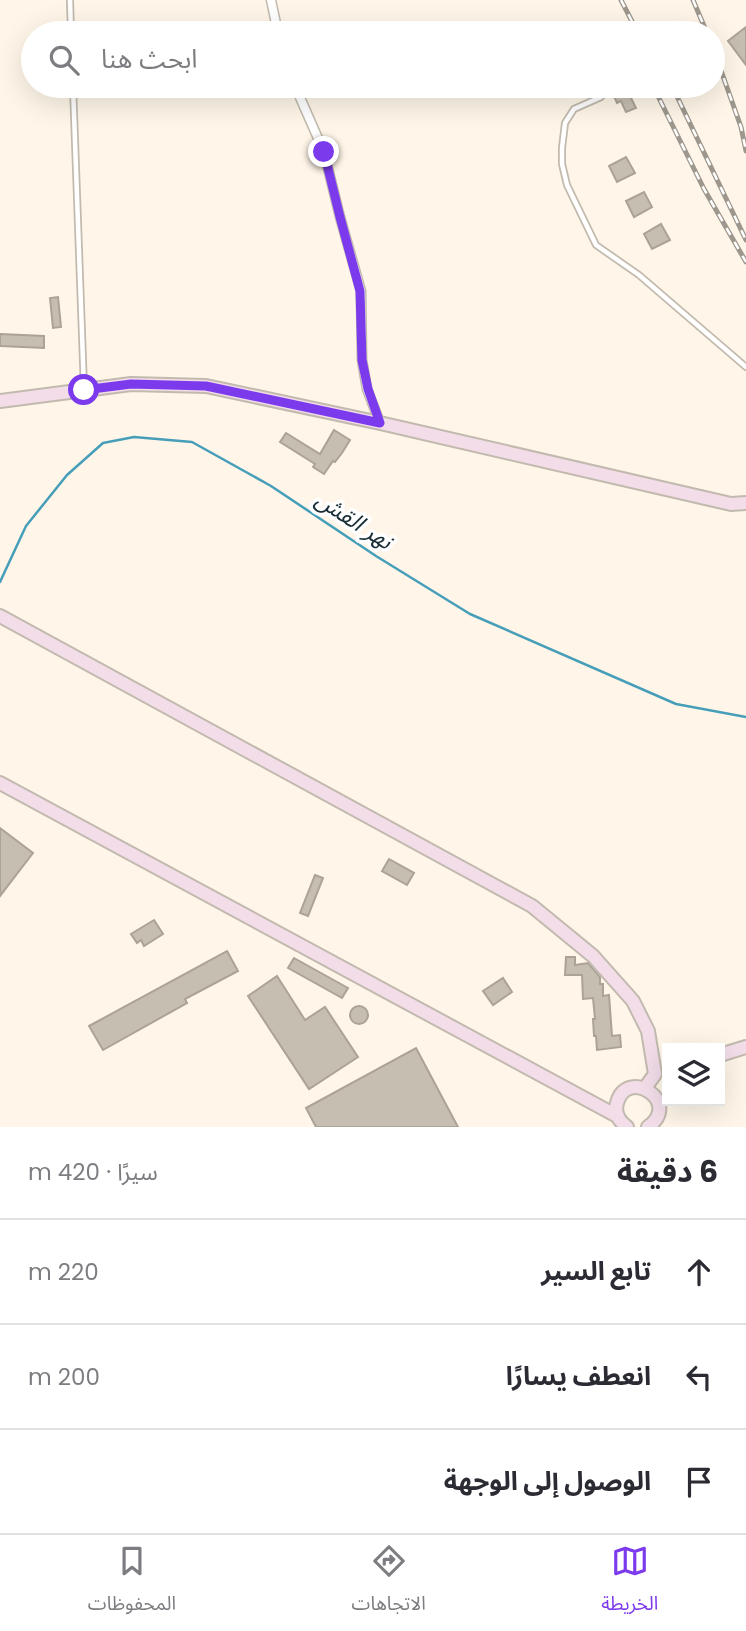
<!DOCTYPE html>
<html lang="ar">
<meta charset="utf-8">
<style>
:root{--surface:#fff;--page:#f2f2f3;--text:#2b2b33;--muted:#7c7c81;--line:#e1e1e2;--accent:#7c3aed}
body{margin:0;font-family:Poppins,"Noto Sans Arabic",sans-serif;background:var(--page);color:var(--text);direction:rtl}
.controls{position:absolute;right:21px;bottom:21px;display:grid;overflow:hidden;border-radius:0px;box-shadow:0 7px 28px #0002}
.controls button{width:63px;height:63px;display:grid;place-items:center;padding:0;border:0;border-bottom:2px solid var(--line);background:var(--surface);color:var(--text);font:35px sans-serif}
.stop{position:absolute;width:21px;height:21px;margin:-16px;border:5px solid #7c3aed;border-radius:50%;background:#fff}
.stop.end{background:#7c3aed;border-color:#fff;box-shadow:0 2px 7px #0008}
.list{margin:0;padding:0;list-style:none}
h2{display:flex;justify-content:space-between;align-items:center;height:91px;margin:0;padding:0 28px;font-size:30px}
h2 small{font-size:23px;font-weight:400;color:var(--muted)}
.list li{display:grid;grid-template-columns:46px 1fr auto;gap:21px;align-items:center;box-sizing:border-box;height:105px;padding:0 28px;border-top:2px solid var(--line)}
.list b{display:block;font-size:26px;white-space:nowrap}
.list em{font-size:23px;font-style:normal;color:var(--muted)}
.icon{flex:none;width:38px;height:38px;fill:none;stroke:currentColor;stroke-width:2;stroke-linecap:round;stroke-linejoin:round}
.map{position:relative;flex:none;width:746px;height:1127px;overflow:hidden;direction:ltr}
.search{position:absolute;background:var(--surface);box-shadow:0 7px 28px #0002;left:21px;right:21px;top:21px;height:77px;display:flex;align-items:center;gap:18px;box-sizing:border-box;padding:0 24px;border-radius:38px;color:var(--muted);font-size:26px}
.sheet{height:406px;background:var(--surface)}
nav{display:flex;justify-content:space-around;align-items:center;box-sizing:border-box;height:98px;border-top:2px solid var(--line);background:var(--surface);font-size:19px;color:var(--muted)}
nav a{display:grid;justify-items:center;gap:4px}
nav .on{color:var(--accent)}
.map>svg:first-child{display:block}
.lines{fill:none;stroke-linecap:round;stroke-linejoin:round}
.stream{stroke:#469eb9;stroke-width:2.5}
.building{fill:#c7beb2;stroke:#aba397;stroke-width:2}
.lane-casing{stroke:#c2baae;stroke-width:8}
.street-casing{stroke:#c2baae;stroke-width:11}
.secondary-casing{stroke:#c2baae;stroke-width:16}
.lane{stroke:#fff;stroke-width:4.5}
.street{stroke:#fff;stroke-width:8}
.secondary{stroke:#f2dde9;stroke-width:12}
.rail-casing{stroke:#9d978d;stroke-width:5}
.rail{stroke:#fff;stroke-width:2.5;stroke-dasharray:8;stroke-linecap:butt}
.route{stroke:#7c3aed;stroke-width:9}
.labels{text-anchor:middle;stroke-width:7;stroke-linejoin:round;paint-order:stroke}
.water-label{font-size:23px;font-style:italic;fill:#192e36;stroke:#fff}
</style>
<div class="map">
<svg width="746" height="1127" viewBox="0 0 746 1127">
<rect width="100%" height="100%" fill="#fff6e9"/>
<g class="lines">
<path class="stream" d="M0,582L26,526L67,475L103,443L134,437L192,442L271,486L376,556L470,614L676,704L746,717"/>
</g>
<path class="building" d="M746,27V65L728,41Z
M612,86H625L636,108L626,112L621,101L617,103L612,92L614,91Z
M626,157L635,173L617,182L609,166Z
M644,192L652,207L634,217L626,201Z
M661,224L670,240L652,249L644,234Z
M58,297L61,327L53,328L50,298Z
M0,334L44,336V348L0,346Z
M334,430L350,440L342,453L335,462L333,461L324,474L313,467L315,464L280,442L286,433L320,454Z
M0,828L33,853L0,896Z
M389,859L414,873L407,885L382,871Z
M315,875L323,878L308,916L300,913Z
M154,920L163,934L144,946L141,940L137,943L131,934Z
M227,951L238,971L185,999L187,1003L103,1050L89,1026Z
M566,957H575V965L588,963L600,977V984H603V996L609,995L612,1036L620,1035L621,1047L597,1050L596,1036H594L593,1019H595L593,998L583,999L582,975H565Z
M294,958L348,988L342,998L288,968Z
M277,976L305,1020L325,1007L358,1057L309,1089L248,996Z
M503,978L512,992L493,1005L483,991Z
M350 1015a9 9 0 1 1 18 0a9 9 0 1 1-18 0Z
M416,1048L458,1127H316L306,1108Z"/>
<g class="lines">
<defs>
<path id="lane" d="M70,0L71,33
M73,86L84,389
M601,97L574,109L565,123L562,148V164L567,185L596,245L639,275L746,367"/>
<path id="street" d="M271,0L278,33
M295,86L324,152L340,217L361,291L362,360L367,389L380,423"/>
<path id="secondary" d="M0,401L131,384L206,386L380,423L731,504L746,503
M0,616L532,906L593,956L633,1001L648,1031L655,1074L645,1088
M0,783L617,1116
M720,1055L746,1047
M627,1127C619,1121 614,1113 617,1103C627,1066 683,1102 648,1127"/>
</defs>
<use href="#lane" class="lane-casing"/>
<use href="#street" class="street-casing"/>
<use href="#secondary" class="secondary-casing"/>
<use href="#lane" class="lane"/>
<use href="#street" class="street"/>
<use href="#secondary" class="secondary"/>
<defs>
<path id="rail" d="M621,0L638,33
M693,0L707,33
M713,48L741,127L746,151
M653,86L704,189L746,262
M672,86L746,240"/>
</defs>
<use href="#rail" class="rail-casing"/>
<use href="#rail" class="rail"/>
</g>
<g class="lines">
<path class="route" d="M84,390L131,384L206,386L380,423L368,389L362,360L360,291L340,217L324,152"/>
</g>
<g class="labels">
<g class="water-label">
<text transform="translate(354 520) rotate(33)" y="8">نهر القش</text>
</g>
</g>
</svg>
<div class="controls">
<button><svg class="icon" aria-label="layers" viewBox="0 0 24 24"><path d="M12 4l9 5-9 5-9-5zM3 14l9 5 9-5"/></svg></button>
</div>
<div class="stop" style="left:84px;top:390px"></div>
<div class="stop end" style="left:324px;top:152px"></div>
<div class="search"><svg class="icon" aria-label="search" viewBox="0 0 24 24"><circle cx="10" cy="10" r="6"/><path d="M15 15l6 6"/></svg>ابحث هنا</div>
</div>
<section class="sheet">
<h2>6 دقيقة<small>سيرًا · 420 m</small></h2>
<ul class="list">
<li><svg class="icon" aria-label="ahead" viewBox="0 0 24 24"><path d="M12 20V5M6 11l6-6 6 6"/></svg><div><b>تابع السير</b></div><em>220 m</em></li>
<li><svg class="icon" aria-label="left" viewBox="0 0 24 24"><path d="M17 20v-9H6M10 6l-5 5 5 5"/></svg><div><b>انعطف يسارًا</b></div><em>200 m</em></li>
<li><svg class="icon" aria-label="arrive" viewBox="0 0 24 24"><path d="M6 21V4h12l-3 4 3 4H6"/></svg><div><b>الوصول إلى الوجهة</b></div></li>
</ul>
</section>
<nav>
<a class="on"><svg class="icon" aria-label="map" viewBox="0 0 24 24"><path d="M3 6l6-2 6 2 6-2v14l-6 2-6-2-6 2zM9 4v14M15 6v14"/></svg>الخريطة</a>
<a><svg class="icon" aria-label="directions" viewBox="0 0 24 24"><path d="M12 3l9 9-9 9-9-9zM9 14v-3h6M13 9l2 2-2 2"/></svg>الاتجاهات</a>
<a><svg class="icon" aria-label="saved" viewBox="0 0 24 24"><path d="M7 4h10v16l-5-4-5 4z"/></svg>المحفوظات</a>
</nav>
